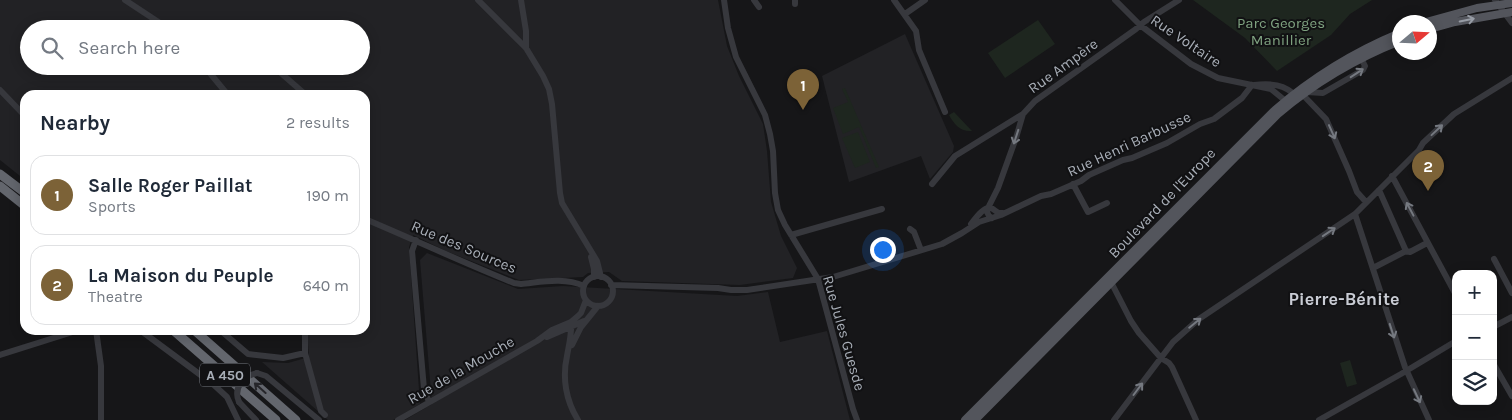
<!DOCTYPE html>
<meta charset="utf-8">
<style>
:root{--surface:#fff;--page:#f6f6f7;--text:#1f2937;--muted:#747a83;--line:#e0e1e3;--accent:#7c6237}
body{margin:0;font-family:Karla,sans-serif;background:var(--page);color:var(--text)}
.controls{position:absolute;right:15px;bottom:15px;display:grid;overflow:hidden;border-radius:10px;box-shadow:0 2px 12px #0003}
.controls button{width:45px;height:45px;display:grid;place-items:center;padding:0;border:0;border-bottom:1px solid var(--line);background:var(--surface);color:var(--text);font:25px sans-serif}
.compass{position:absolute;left:1392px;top:15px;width:45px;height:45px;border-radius:50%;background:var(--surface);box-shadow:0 2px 12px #0003;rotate:71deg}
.you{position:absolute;left:882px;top:249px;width:18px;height:18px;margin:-12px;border:4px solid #fff;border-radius:50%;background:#1a73e8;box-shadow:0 0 0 8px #1a73e833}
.badge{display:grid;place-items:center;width:32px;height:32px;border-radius:50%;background:var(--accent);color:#fff;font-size:16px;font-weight:700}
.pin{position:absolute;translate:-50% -41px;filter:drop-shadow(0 1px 2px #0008)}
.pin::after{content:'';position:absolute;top:26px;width:18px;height:15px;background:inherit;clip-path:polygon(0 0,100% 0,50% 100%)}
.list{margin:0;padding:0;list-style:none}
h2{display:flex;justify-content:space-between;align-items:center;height:65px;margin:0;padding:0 20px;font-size:21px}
h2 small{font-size:16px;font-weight:400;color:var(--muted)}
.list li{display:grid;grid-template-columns:32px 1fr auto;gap:15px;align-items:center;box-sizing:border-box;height:80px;margin:0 10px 10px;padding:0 10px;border:1px solid var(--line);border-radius:15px}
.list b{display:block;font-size:19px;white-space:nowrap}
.list p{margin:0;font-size:16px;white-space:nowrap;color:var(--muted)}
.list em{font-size:16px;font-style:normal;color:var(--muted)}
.icon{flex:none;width:28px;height:28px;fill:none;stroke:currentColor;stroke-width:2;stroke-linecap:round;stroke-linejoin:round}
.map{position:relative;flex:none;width:1512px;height:420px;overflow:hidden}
.search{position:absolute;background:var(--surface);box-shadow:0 2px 12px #0003;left:20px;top:20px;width:350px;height:55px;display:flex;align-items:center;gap:12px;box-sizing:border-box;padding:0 18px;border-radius:28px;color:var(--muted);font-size:19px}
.panel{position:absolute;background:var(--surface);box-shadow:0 2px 12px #0003;left:20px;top:90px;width:350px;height:245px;border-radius:15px}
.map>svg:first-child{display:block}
.built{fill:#222225;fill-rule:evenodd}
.green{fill:#1e261f}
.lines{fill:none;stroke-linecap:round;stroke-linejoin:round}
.minor{stroke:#37383d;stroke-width:6}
.major{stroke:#53555c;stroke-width:8}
.highway{stroke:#63666d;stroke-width:9}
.minor-bridge{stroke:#37383d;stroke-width:6}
.oneway{stroke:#979ca5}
.oneway2{stroke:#757980}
.oneway3{stroke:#26262a}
.labels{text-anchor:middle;stroke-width:4;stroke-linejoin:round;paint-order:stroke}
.shield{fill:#111113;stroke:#7b7f86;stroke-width:1}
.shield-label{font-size:14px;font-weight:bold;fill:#a8aeb7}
.park-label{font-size:15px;fill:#7fa280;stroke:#111113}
.street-label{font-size:15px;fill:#a8aeb7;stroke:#111113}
.quarter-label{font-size:18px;font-weight:bold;fill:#c9ccd4;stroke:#111113}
</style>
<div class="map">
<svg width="1512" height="420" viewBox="0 0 1512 420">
<rect width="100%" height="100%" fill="#161618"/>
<path class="built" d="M0,0H718L727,46L739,76L763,124L767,151L771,202L781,236L797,268L793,278L740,285L622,281L609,272L588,273L583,277L519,280L446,251L413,235L409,247L420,404L393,420H328L262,362L288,363L309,357L307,330H365V95H25V180L0,160ZM29,29H361V66H29Z
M905,34L954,146L953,152L930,179L921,156L849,182L822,76Z
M427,253L518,289L563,286L737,296L768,292L780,342L827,331L850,420H405L432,404L420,260Z"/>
<path class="green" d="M1193,0H1372L1350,14L1331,35L1277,71L1245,38Z
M1038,20L1055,44L1005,78L988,53Z
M845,88L879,167L876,168L859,127L843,134L833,108L848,102L842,89Z
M954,112L971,130L972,131C960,132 954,124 949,115Z
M858,132L870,162L855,168L842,138Z
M1350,360L1357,384L1347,387L1340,363Z"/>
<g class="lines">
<path class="minor" d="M125,0L169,29
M478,0L526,48L543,76L549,89L552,104L560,193L562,203L597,261L601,277
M521,0L526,31V48
M724,0L728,28L736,57L765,115L770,134L773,151L775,193L778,210L785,225L818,279L853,409L857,420
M754,0L759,7
M894,0L916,31L919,50L945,112
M1115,0L1140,25L1191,64L1218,78L1271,89L1288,103
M1495,0L1512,23
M795,4V0
M905,14L925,0
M204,66L228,95
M274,67L306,95
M1254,85C1270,83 1285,84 1297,97
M0,90L25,116
M1307,92L1323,93L1363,70L1365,66L1361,58
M1303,95L1326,119L1349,171L1357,192L1366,202
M1392,176L1456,295
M932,184L955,156L1023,114
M1073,184L1088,212L1107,203
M1379,190L1406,251
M1355,214L1405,367L1429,420
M992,218L989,216L987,212L988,208L998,188L1016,138L1023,114L1035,101L1136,29L1144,22L1179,0
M365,219C415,240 464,263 514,283L521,284C542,282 564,277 584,286
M971,224C975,219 984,206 991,208C994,209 996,212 999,213H1003
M910,229L914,232L921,250
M791,235L882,209
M416,240L412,251L424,389L429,402
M591,257L594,269V277
M1494,259L1512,293
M1373,268L1406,251L1410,252L1427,243
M583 291a15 15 0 1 1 30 0a15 15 0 1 1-30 0Z
M1110,280L1131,321L1139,333L1161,358L1169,363L1172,367L1196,420
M611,285L718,288L731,290H747L833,277L942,244L962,233L979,222L1001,215L1041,196L1051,194L1081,181L1089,175L1123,160L1132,158L1167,143L1200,124L1214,119L1242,98L1252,85
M571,322C572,334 569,344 567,356C562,378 566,401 578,420
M1493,327L1512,317
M96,330L101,366V420
M140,330L214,385L227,397L238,420
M220,330L248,354L283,358L305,353
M305,330V353L321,411L325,415
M547,337L584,321
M572,345L581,327L598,306
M0,355L79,330
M1493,363L1512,396
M257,373L266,376L319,420
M239,402L256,420
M398,420L537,341L552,330L571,322L578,316L581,313L586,300
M1114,420L1173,342L1199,319L1355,214L1419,150L1423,143L1454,114L1512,78
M1319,420L1401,374L1456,341"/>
<path class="major" d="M1426,22L1477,8L1512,3
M1430,29L1455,22L1512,12
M965,420L1275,110C1312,78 1354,52 1400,33
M975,420L1278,114C1313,84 1357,58 1400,41"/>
<path class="highway" d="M0,174L25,193
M0,186L25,206
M173,330L276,420
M194,330L296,420"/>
<path class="minor-bridge" d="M239,402C233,388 243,376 257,373"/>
</g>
<defs><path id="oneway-shaft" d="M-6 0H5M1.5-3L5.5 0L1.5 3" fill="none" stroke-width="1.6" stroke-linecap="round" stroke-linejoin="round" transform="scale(1.25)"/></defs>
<use class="oneway" href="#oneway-shaft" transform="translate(1467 20) rotate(-11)"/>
<g class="oneway2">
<use href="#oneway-shaft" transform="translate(1357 73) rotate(-33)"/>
<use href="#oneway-shaft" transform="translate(1437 130) rotate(-43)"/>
<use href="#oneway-shaft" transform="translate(1332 132) rotate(66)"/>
<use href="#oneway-shaft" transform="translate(1016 137) rotate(108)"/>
<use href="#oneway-shaft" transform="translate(1410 209) rotate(-118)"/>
<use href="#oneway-shaft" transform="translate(1329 232) rotate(-34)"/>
<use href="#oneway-shaft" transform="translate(1195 323) rotate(-39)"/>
<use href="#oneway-shaft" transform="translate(1392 331) rotate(72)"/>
<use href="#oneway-shaft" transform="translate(1138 389) rotate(-53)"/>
<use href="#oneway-shaft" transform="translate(1417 396) rotate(65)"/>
</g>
<use class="oneway3" href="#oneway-shaft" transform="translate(260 388) rotate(-138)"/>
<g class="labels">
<rect class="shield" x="200" y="363.5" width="50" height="23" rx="4"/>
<g class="shield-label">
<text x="225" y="380">A 450</text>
</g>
<g class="park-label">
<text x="1281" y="28">Parc Georges<tspan x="1281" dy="17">Manillier</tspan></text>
</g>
<g class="street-label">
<text transform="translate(1186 41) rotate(34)" y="5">Rue Voltaire</text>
<text transform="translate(1063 66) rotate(-36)" y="5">Rue Ampère</text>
<text transform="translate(1129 144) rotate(-25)" y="5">Rue Henri Barbusse</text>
<text transform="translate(1162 203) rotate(-46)" y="5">Boulevard de l'Europe</text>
<text transform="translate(464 247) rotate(23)" y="5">Rue des Sources</text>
<text transform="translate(844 333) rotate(74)" y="5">Rue Jules Guesde</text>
<text transform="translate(461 370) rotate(-30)" y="5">Rue de la Mouche</text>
</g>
<g class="quarter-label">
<text x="1344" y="305">Pierre-Bénite</text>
</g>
</g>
</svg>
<div class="controls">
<button>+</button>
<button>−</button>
<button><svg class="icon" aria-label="layers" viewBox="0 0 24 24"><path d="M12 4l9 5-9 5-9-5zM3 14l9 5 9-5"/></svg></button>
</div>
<svg class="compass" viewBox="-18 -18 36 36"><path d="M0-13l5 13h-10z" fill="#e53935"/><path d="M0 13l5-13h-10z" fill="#747a83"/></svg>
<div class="you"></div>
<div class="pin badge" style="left:803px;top:110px">1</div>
<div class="pin badge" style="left:1428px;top:191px">2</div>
<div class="search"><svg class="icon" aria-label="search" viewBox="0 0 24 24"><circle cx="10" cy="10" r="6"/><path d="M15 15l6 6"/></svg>Search here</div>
<section class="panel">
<h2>Nearby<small>2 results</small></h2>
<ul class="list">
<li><span class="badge">1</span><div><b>Salle Roger Paillat</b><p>Sports</p></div><em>190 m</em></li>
<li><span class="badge">2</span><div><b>La Maison du Peuple</b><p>Theatre</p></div><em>640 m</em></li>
</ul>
</section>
</div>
